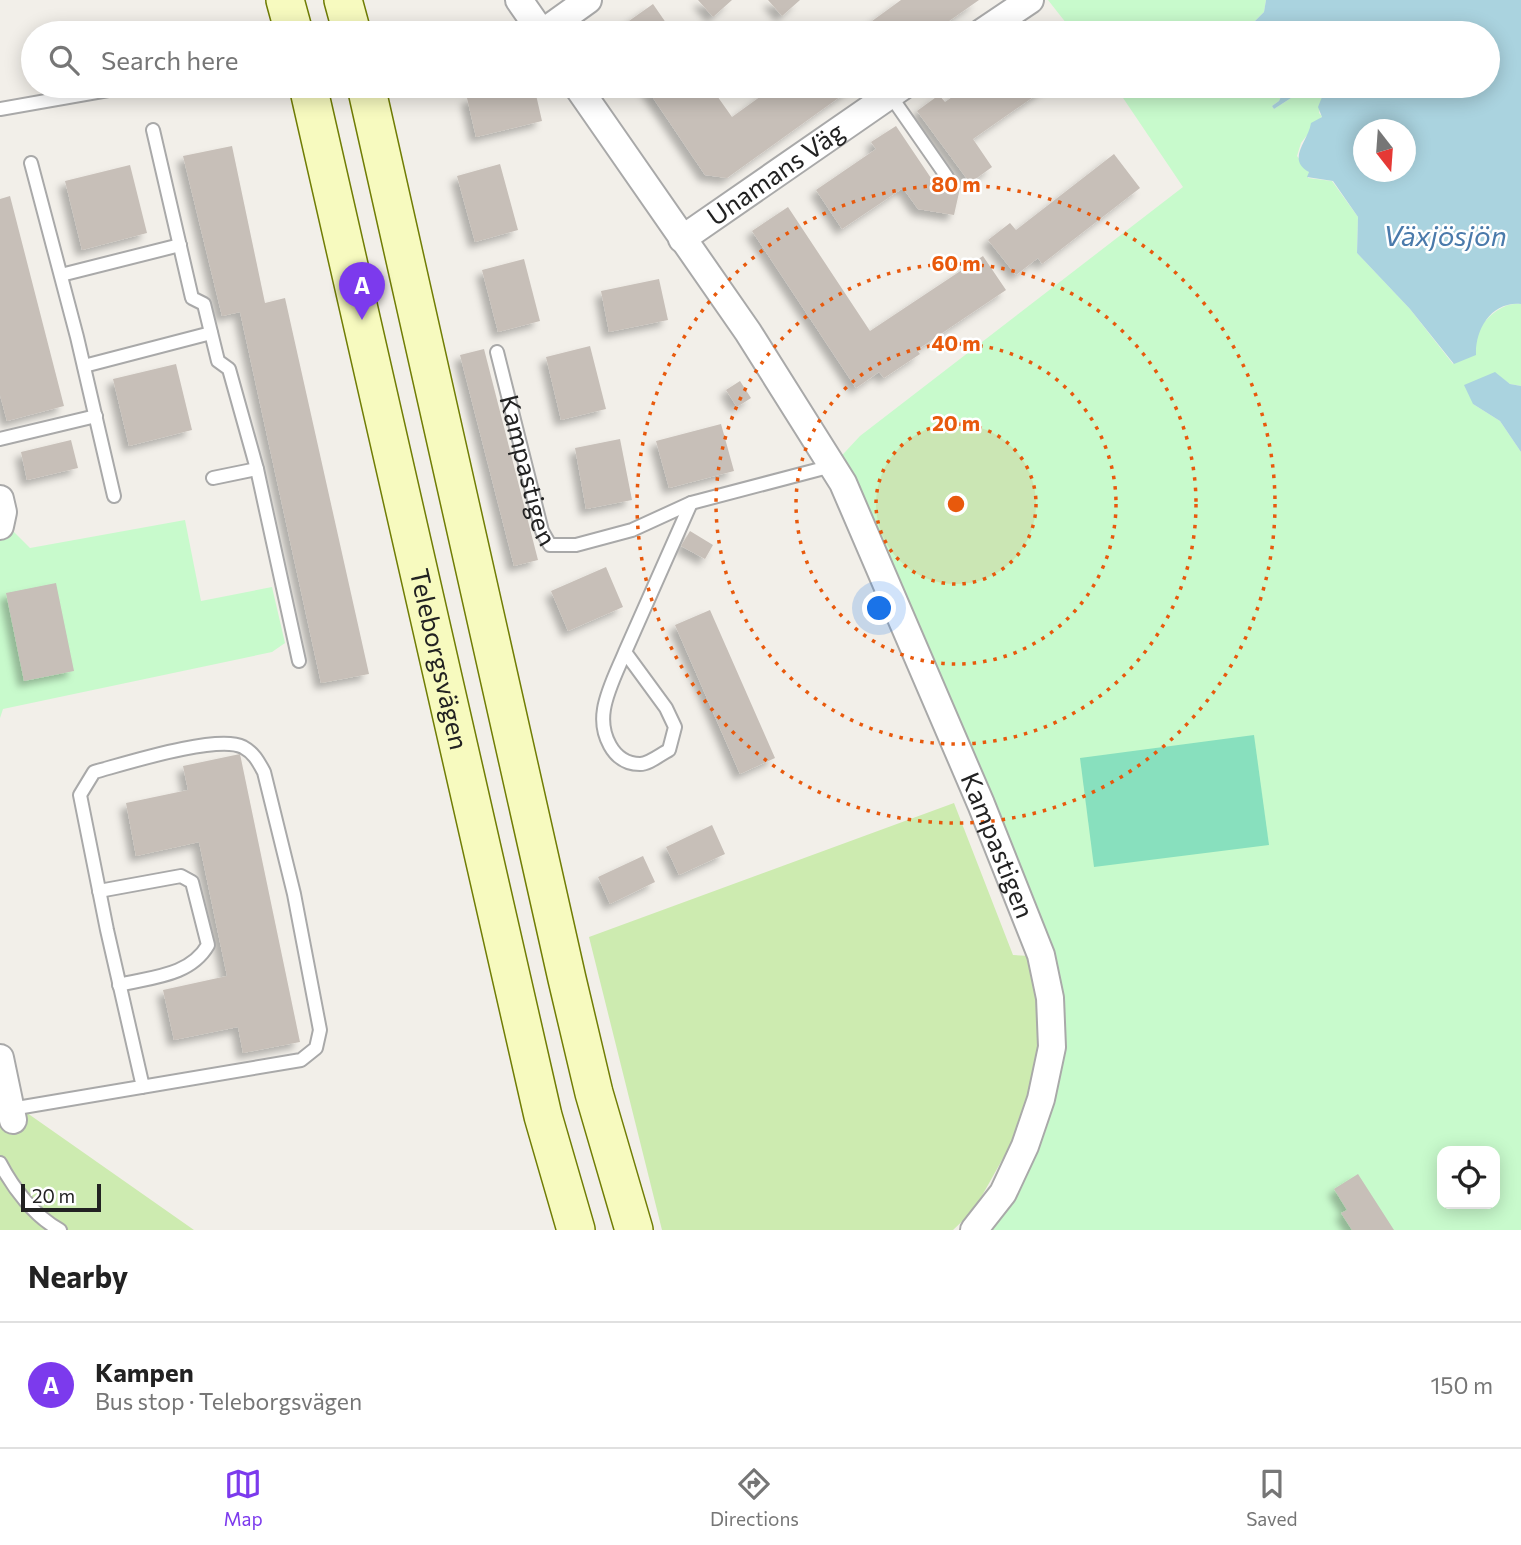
<!DOCTYPE html>
<meta charset="utf-8">
<style>
:root{--surface:#fff;--page:#f6f6f6;--text:#222;--muted:#767676;--line:#e0e0e0;--accent:#7c3aed}
body{margin:0;font-family:Commissioner,sans-serif;background:var(--page);color:var(--text)}
.controls{position:absolute;right:21px;bottom:21px;display:grid;overflow:hidden;border-radius:14px;box-shadow:0 4px 18px #0003}
.controls button{width:63px;height:63px;display:grid;place-items:center;padding:0;border:0;border-bottom:2px solid var(--line);background:var(--surface);color:var(--text);font:35px sans-serif}
.compass{position:absolute;left:1353px;top:119px;width:63px;height:63px;border-radius:50%;background:var(--surface);box-shadow:0 4px 18px #0003;rotate:163deg}
.scale{position:absolute;left:21px;bottom:18px;width:80px;box-sizing:border-box;padding-left:7px;border:4px solid #222;border-top:0;font-size:19px;line-height:24px;white-space:nowrap;color:#222;-webkit-text-stroke:5px #fff;paint-order:stroke}
.you{position:absolute;left:880px;top:609px;width:24px;height:24px;margin:-18px;border:5px solid #fff;border-radius:50%;background:#1a73e8;box-shadow:0 0 0 10px #1a73e833}
.badge{display:grid;place-items:center;width:46px;height:46px;border-radius:50%;background:var(--accent);color:#fff;font-size:23px;font-weight:700}
.pin{position:absolute;translate:-50% -58px;filter:drop-shadow(0 2px 4px #0008)}
.pin::after{content:'';position:absolute;top:37px;width:24px;height:21px;background:inherit;clip-path:polygon(0 0,100% 0,50% 100%)}
.list{margin:0;padding:0;list-style:none}
h2{display:flex;justify-content:space-between;align-items:center;height:91px;margin:0;padding:0 28px;font-size:30px}
h2 small{font-size:23px;font-weight:400;color:var(--muted)}
.list li{display:grid;grid-template-columns:46px 1fr auto;gap:21px;align-items:center;box-sizing:border-box;height:126px;padding:0 28px;border-top:2px solid var(--line)}
.list b{display:block;font-size:26px;white-space:nowrap}
.list p{margin:0;font-size:23px;white-space:nowrap;color:var(--muted)}
.list em{font-size:23px;font-style:normal;color:var(--muted)}
.icon{flex:none;width:38px;height:38px;fill:none;stroke:currentColor;stroke-width:2;stroke-linecap:round;stroke-linejoin:round}
.map{position:relative;flex:none;width:1521px;height:1230px;overflow:hidden}
.search{position:absolute;background:var(--surface);box-shadow:0 4px 18px #0003;left:21px;right:21px;top:21px;height:77px;display:flex;align-items:center;gap:18px;box-sizing:border-box;padding:0 24px;border-radius:38px;color:var(--muted);font-size:26px}
.sheet{height:217px;background:var(--surface)}
nav{display:flex;justify-content:space-around;align-items:center;box-sizing:border-box;height:98px;border-top:2px solid var(--line);background:var(--surface);font-size:19px;color:var(--muted)}
nav a{display:grid;justify-items:center;gap:4px}
nav .on{color:var(--accent)}
.map>svg:first-child{display:block}
.grass{fill:#cdebb0}
.park{fill:#c8facc;fill-rule:evenodd}
.pitch{fill:#88e0be}
.water{fill:#aad3df;fill-rule:evenodd}
.building{fill:#c7bfb8;filter:url(#shadow)}
.lines{fill:none;stroke-linecap:round;stroke-linejoin:round}
.service-casing{stroke:#a9a9a9;stroke-width:16}
.minor-casing{stroke:#a9a9a9;stroke-width:30}
.secondary-casing{stroke:#707d05;stroke-width:40}
.service{stroke:#fff;stroke-width:12}
.minor{stroke:#fff;stroke-width:26}
.secondary{stroke:#f7fabf;stroke-width:37}
.ring{fill:none;stroke:#e8590c;stroke-width:3.5;stroke-dasharray:3.5 7}
.labels{text-anchor:middle;stroke-width:5;stroke-linejoin:round;paint-order:stroke}
.street-label{font-size:26px;fill:#222;stroke:#fff}
.water-label{font-size:28px;font-style:italic;fill:#4a7aab;stroke:#fff}
.centre{fill:#e8590c;stroke:#fff;stroke-width:3.5}
.ring-label{font-size:21px;text-anchor:middle;font-weight:bold;fill:#e8590c;stroke:#fff;stroke-width:5;stroke-linejoin:round;paint-order:stroke}
</style>
<div class="map">
<svg width="1521" height="1230" viewBox="0 0 1521 1230">
<defs>
<filter id="shadow"><feDropShadow dx="-6" dy="6" stdDeviation="3.5" flood-color="#0004"/></filter>
</defs>
<rect width="100%" height="100%" fill="#f2efe9"/>
<path class="grass" d="M954,803L1013,955L1030,956L1037,1001L1041,1050L1034,1103L974,1210L953,1230H662L589,937Z
M0,1094L194,1230H0Z"/>
<path class="park" d="M1048,0H1266L1264,12L1243,33H1074Z
M1115,86H1286L1279,101L1272,106L1274,109L1291,98L1319,93L1322,97L1319,113L1322,116L1301,143L1297,156L1309,172L1308,178L1332,181L1358,217L1357,253L1410,309L1453,364C1470,344 1490,300 1521,304V386L1510,384L1495,373L1473,404L1500,421L1521,452V1230H974L1025,1146L1050,998L832,466L860,436L1183,187ZM1442,1151H1495V1204H1442Z
M0,518L30,548L185,520L201,601L272,587L285,643L272,652L3,709L0,718Z"/>
<path class="pitch" d="M1254,735L1269,845L1094,867L1080,758Z"/>
<path class="water" d="M1266,0H1521V304C1491,301 1475,330 1476,355L1454,364L1410,309L1357,253L1358,217L1333,181L1307,177L1309,172C1286,159 1308,142 1311,123L1322,117L1318,107L1322,97L1319,93L1291,98L1274,109L1272,106L1279,101L1286,86H1488V33H1243L1264,12ZM1364,130H1406V172H1364Z
M1495,372L1510,384L1521,386V452L1500,421L1473,404L1464,385Z"/>
<path class="building" d="M698,0H732L713,17Z
M768,0H800L782,16Z
M901,0H979L932,33H875L868,24Z
M653,4L673,33H612Z
M521,86H534L542,121L476,137L467,98Z
M645,86H710L732,117L775,86H855L727,178L705,175Z
M968,86H1049L973,139L992,167L970,183L917,111L939,95L945,102Z
M896,126L935,184L960,188L954,215L918,209L903,188L842,229L816,190L876,149L871,142Z
M232,146L265,303L285,298L369,674L321,683L240,312L222,316L183,156Z
M1114,154L1140,188L1042,264L1038,258L1016,275L988,240L1010,223L1016,230Z
M500,164L518,230L475,242L457,176Z
M130,165L147,233L82,250L65,181Z
M10,196L64,406L7,421L0,395V199Z
M788,207L870,331L983,256L1006,290L917,350L920,354L884,378L879,372L856,388L752,231Z
M524,259L540,321L498,332L482,270Z
M659,279L668,320L609,332L601,291Z
M590,346L606,409L561,420L546,357Z
M484,349L538,560L514,566L460,355Z
M176,364L192,430L129,446L113,379Z
M740,381L751,398L737,407L726,390Z
M721,424L734,471L669,488L656,441Z
M620,439L632,500L586,509L575,448Z
M71,440L78,468L27,480L21,452Z
M690,531L713,545L705,559L681,546Z
M606,567L623,607L568,631L551,591Z
M56,583L74,671L24,681L6,593Z
M710,610L775,758L740,774L675,625Z
M240,754L300,1042L243,1053L238,1027L174,1040L163,990L227,976L199,842L136,856L126,803L188,790L183,766Z
M712,825L725,854L679,875L666,847Z
M643,856L655,882L610,904L598,877Z
M1358,1174L1394,1230H1352L1341,1213L1347,1210L1334,1189Z"/>
<g class="lines">
<defs>
<g id="service">
<path d="M860,31L861,33"/>
<path d="M890,95L947,177"/>
<path d="M0,109L131,86"/>
<path d="M153,130L192,298L204,304L218,361L229,369L257,469L299,661"/>
<path d="M31,163L77,337L114,496"/>
<path d="M61,275L180,245"/>
<path id="s1" d="M497,352L542,531L550,545H576L632,530L691,503L832,466"/>
<path d="M84,366L211,333"/>
<path d="M0,439L96,416"/>
<path d="M213,478L257,469"/>
<path d="M625,652L666,708L675,727L669,750C661,754 649,764 640,764C612,764 600,733 604,709C607,690 618,669 625,652L691,503"/>
<path d="M99,891L181,876L192,882L208,945C190,976 152,977 119,985"/>
<path d="M11,1109L301,1060L316,1048L320,1030L294,894L264,772C258,761 254,753 243,747C217,734 124,764 94,772L80,795L107,930L143,1087"/>
<path d="M0,1163C13,1188 35,1217 60,1230"/>
</g>
<g id="minor">
<path d="M519,0L542,33"/>
<path d="M542,33L588,0"/>
<path d="M981,33L1030,0"/>
<path id="s2" d="M577,86L748,332L843,483L981,804L1041,955L1050,998L1052,1047L1041,1099L1025,1146L1003,1193L974,1230"/>
<path id="s3" d="M682,239L903,86"/>
<path d="M0,499L3,512L0,526"/>
<path d="M0,1058L13,1120"/>
</g>
<g id="secondary">
<path d="M285,0L294,33"/>
<path d="M343,0L352,33"/>
<path id="s4" d="M308,86L543,1116L576,1230"/>
<path d="M366,86L567,979L594,1093L634,1230"/>
</g>
</defs>
<use href="#service" class="service-casing"/>
<use href="#minor" class="minor-casing"/>
<use href="#secondary" class="secondary-casing"/>
<use href="#service" class="service"/>
<use href="#minor" class="minor"/>
<use href="#secondary" class="secondary"/>
</g>
<circle cx="956" cy="504" r="80" fill="#e8590c" fill-opacity=".12"/>
<g class="ring">
<circle cx="956" cy="504" r="80"/>
<circle cx="956" cy="504" r="160"/>
<circle cx="956" cy="504" r="240"/>
<circle cx="956" cy="504" r="319"/>
</g>
<g class="labels">
<g class="street-label">
<text dy="9" stroke="none"><textPath href="#s3" startOffset="114">Unamans Väg</textPath></text>
<text dy="9" stroke="none"><textPath href="#s1" startOffset="122">Kampastigen</textPath></text>
<text dy="9" stroke="none"><textPath href="#s4" startOffset="588">Teleborgsvägen</textPath></text>
<text dy="9" stroke="none"><textPath href="#s2" startOffset="872">Kampastigen</textPath></text>
</g>
<g class="water-label">
<text x="1445" y="246">Växjösjön</text>
</g>
</g>
<circle cx="956" cy="504" r="10" class="centre"/>
<g class="ring-label">
<text x="956" y="192">80 m</text>
<text x="956" y="271">60 m</text>
<text x="956" y="351">40 m</text>
<text x="956" y="431">20 m</text>
</g>
</svg>
<div class="controls">
<button><svg class="icon" aria-label="locate" viewBox="0 0 24 24"><circle cx="12" cy="12" r="6"/><path d="M12 2v4M12 18v4M2 12h4M18 12h4"/></svg></button>
</div>
<svg class="compass" viewBox="-18 -18 36 36"><path d="M0-13l5 13h-10z" fill="#e53935"/><path d="M0 13l5-13h-10z" fill="#767676"/></svg>
<div class="scale">20 m</div>
<div class="you"></div>
<div class="pin badge" style="left:362px;top:320px">A</div>
<div class="search"><svg class="icon" aria-label="search" viewBox="0 0 24 24"><circle cx="10" cy="10" r="6"/><path d="M15 15l6 6"/></svg>Search here</div>
</div>
<section class="sheet">
<h2>Nearby<small></small></h2>
<ul class="list">
<li><span class="badge">A</span><div><b>Kampen</b><p>Bus stop · Teleborgsvägen</p></div><em>150 m</em></li>
</ul>
</section>
<nav>
<a class="on"><svg class="icon" aria-label="map" viewBox="0 0 24 24"><path d="M3 6l6-2 6 2 6-2v14l-6 2-6-2-6 2zM9 4v14M15 6v14"/></svg>Map</a>
<a><svg class="icon" aria-label="directions" viewBox="0 0 24 24"><path d="M12 3l9 9-9 9-9-9zM9 14v-3h6M13 9l2 2-2 2"/></svg>Directions</a>
<a><svg class="icon" aria-label="saved" viewBox="0 0 24 24"><path d="M7 4h10v16l-5-4-5 4z"/></svg>Saved</a>
</nav>
